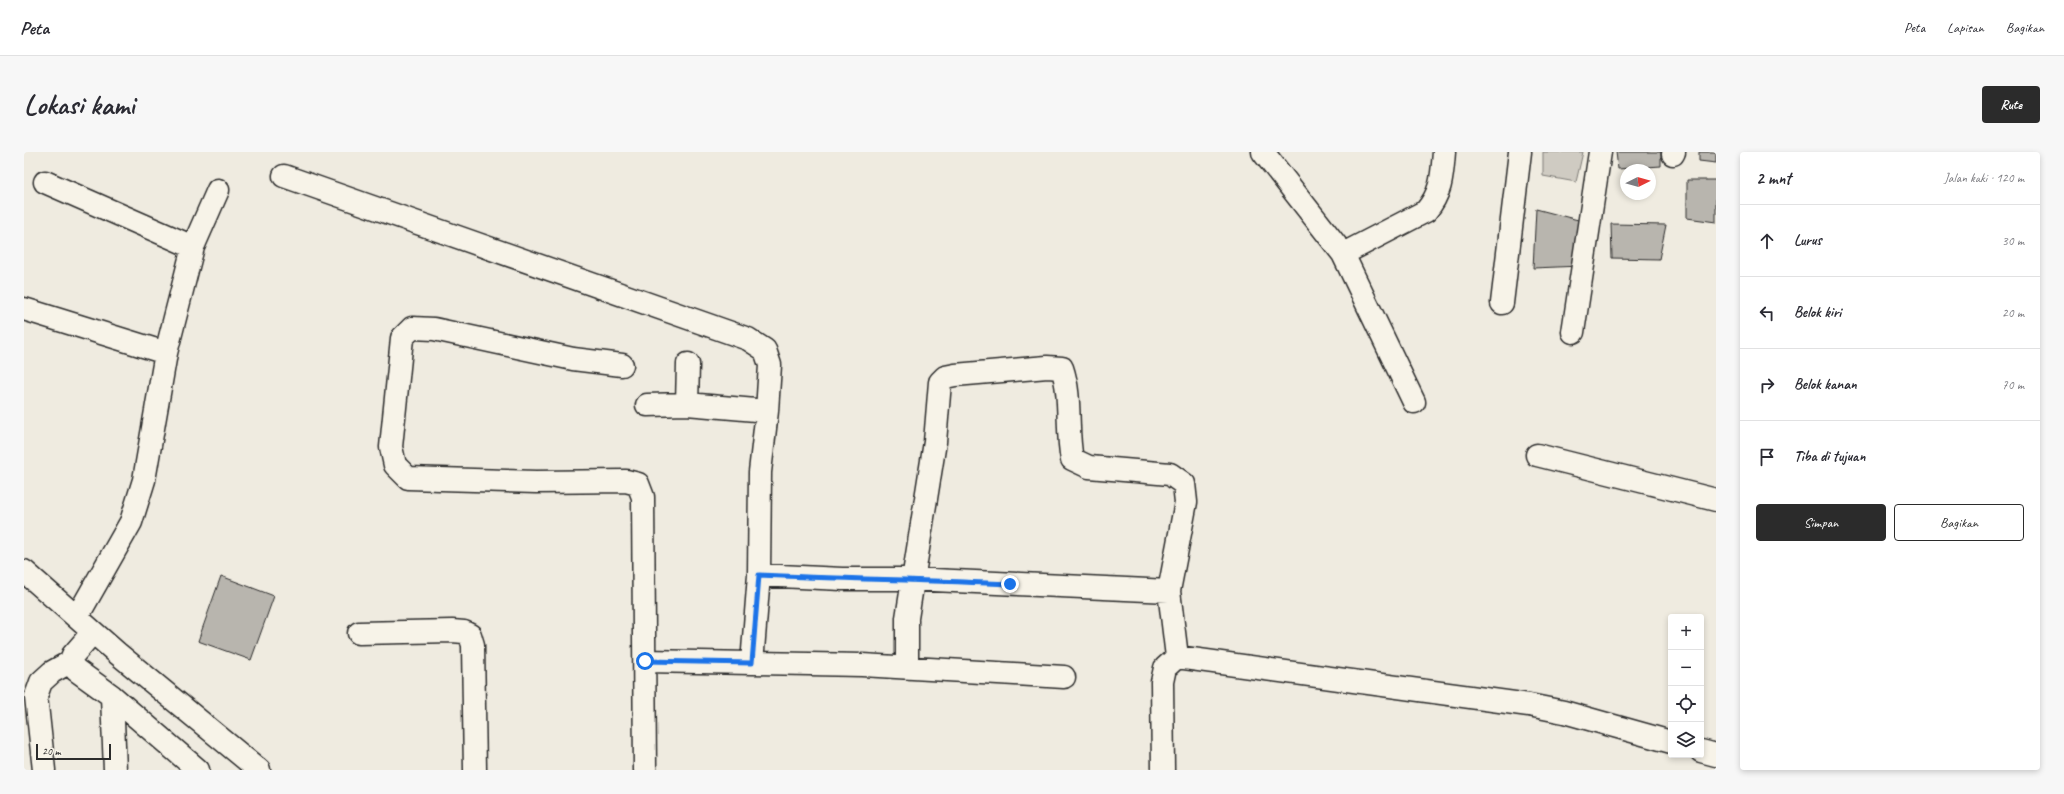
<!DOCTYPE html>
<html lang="id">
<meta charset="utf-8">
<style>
:root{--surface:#fff;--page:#f7f7f7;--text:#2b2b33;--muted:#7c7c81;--line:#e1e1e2;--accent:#2b2b2b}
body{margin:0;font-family:Caveat,sans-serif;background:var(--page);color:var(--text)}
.controls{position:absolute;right:12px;bottom:12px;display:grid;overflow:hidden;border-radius:4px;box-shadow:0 2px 6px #0003}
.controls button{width:36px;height:36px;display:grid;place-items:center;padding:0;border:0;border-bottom:1px solid var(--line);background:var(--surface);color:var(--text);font:20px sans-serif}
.compass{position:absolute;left:1596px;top:12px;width:36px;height:36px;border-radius:50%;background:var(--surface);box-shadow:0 2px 6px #0003;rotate:85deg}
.scale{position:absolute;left:12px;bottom:10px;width:75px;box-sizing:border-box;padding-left:4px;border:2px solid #2b2b2b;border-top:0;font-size:11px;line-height:14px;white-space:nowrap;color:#2b2b2b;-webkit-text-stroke:3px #f7f3e8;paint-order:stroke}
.stop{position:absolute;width:12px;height:12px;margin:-9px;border:3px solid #1a73e8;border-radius:50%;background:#fff}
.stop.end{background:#1a73e8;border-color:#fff;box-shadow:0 1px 4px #0008}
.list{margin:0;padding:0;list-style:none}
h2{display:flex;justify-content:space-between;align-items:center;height:52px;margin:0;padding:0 16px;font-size:17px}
h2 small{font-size:13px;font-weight:400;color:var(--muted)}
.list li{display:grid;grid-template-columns:26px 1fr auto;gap:12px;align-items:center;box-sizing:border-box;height:72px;padding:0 16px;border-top:1px solid var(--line)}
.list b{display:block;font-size:15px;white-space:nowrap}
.list em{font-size:13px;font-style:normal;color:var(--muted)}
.actions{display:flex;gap:8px;padding:12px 16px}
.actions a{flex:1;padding:9px 0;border:1px solid var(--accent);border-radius:4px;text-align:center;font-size:14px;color:var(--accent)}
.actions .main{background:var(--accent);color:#fff}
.icon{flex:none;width:22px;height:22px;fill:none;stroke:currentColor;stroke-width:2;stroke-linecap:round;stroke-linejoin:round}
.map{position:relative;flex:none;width:1692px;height:618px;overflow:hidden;border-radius:4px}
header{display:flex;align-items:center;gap:24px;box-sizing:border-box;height:56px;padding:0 20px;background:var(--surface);border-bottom:1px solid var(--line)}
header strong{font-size:19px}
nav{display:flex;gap:22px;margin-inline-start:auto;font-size:14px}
.intro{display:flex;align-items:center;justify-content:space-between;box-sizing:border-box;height:96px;padding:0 24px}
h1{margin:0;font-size:28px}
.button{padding:10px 18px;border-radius:4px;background:var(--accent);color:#fff;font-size:14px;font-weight:700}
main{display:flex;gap:24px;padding:0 24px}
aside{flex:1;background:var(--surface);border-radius:4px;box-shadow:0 2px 6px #0003}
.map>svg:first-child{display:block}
.green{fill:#cfcbc2;stroke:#7d7b76}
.building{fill:#b8b5ae;stroke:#2b2b2b}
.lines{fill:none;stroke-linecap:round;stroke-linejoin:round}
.minor-casing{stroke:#2b2b2b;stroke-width:25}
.minor{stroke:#f7f3e8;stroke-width:22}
.route{stroke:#1a73e8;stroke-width:5}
</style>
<header>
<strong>Peta</strong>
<nav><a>Peta</a><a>Lapisan</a><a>Bagikan</a></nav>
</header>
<div class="intro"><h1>Lokasi kami</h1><a class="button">Rute</a></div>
<main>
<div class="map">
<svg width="1692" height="618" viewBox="0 0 1692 618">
<rect width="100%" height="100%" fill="#efebe0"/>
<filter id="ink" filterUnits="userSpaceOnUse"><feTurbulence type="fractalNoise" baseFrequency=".025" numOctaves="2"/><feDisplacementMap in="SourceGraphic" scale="8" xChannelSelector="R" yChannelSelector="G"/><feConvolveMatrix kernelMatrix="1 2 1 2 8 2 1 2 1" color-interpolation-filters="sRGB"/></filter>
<g filter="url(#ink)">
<path class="green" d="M1519,0H1559L1552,30L1519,24Z"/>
<path class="building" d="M1592,0H1637V14L1594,17Z
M1675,0H1692V11L1675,9Z
M1663,28H1692V70L1663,66Z
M1512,57L1558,69L1557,114L1509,116Z
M1587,72L1642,73L1635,107L1588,106Z
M197,424L250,444L227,508L174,489Z"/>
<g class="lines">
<defs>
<path id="minor" d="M1239,0L1319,102L1390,250
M1649,2L1650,0
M260,24L724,187L741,198L746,213L743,259L736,320L735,423L728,511L621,509
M21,30L169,95
M1319,102L1402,59C1418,40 1418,24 1420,0
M1478,151L1496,0
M0,157L142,201
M1549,180L1576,0
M598,213L549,207L410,177L388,176L378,186L367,295L371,313L384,326L512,330L602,329L614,332L619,345L621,618
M663,252L664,212
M623,253L663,252L743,259
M1513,303L1692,348
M0,419L93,501L235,618
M735,423L818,427H888L1145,439
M53,465L107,370L120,328L142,201L169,95L194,38
M335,481L428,479L440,480L446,483L449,493L451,618
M46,510L52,518L88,544L174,618
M728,511L838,513L1040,525
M883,515V466L911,290L916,230L921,225L931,223L1023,215L1038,216C1048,245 1042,278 1048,307L1065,315L1146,322L1160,332L1162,350L1145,439L1153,505
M88,544L91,618
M1677,599L1692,603
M20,618L12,544L17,530L28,520L46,510L49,503L69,480
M1139,618L1138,530L1141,516L1153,505L1505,553L1540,560L1647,590"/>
</defs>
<use href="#minor" class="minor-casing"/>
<use href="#minor" class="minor"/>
</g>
</g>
<g class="lines" filter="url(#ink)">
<path class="route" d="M621,509L728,511L735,423C818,427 902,428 986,432"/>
</g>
</svg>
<div class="controls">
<button>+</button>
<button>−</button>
<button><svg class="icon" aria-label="locate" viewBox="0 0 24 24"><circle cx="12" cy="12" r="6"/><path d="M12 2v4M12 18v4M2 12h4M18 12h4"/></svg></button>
<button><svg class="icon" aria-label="layers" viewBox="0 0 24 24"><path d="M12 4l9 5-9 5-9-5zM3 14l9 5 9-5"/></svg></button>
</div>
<svg class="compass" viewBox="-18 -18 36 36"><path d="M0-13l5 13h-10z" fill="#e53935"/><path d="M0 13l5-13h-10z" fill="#7c7c81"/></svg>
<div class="scale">20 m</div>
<div class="stop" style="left:621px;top:509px"></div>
<div class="stop end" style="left:986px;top:432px"></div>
</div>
<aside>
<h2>2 mnt<small>Jalan kaki · 120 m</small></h2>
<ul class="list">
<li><svg class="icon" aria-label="ahead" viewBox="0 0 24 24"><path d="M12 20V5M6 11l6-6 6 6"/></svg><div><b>Lurus</b></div><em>30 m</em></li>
<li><svg class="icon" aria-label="left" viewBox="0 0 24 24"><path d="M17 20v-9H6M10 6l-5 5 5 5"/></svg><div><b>Belok kiri</b></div><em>20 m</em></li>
<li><svg class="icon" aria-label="right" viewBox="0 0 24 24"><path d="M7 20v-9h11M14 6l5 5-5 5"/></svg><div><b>Belok kanan</b></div><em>70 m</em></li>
<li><svg class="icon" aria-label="arrive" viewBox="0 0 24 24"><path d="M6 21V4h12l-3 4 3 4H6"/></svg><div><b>Tiba di tujuan</b></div></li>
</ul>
<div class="actions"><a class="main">Simpan</a><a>Bagikan</a></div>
</aside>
</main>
